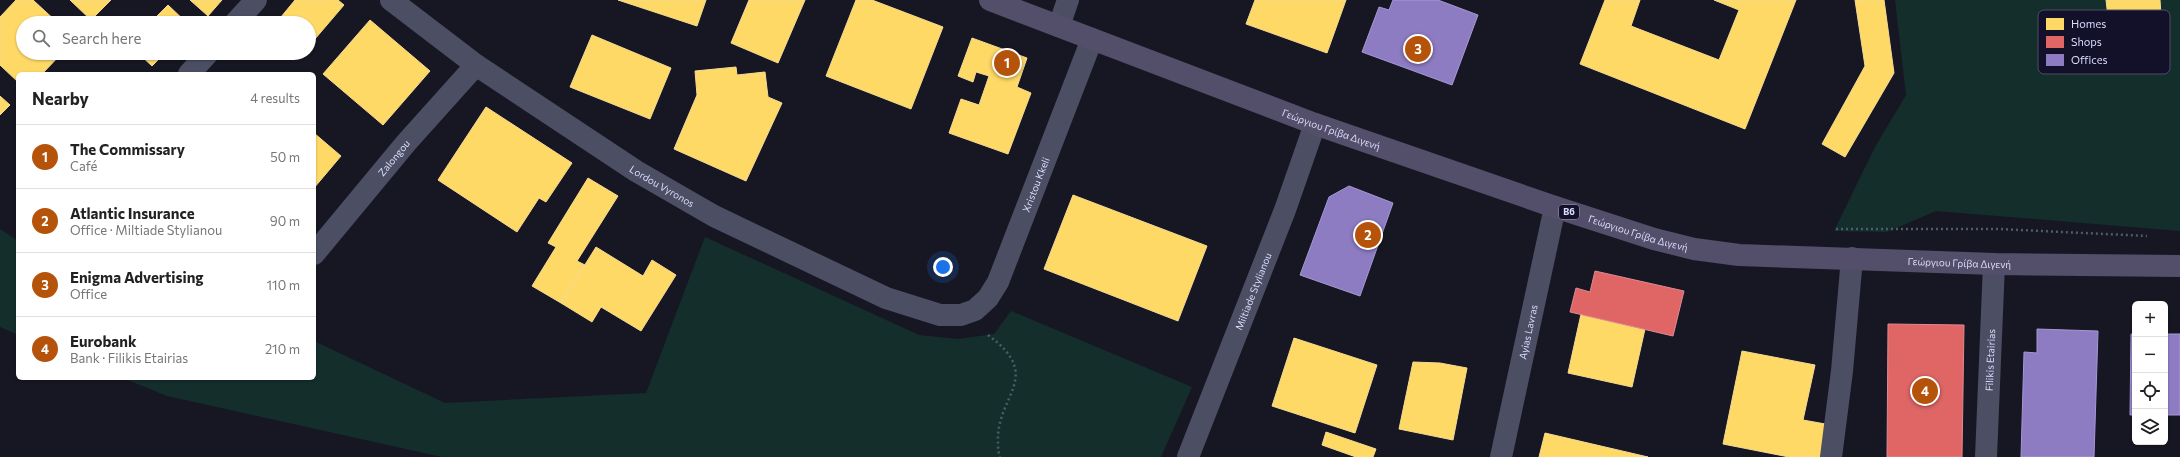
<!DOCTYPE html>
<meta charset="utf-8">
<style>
:root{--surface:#fff;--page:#f6f6f6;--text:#222;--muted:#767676;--line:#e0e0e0;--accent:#b45309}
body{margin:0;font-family:Commissioner,sans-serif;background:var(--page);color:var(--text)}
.controls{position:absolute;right:12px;bottom:12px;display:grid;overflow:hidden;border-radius:6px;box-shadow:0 1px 3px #0004}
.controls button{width:36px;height:36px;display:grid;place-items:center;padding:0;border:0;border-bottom:1px solid var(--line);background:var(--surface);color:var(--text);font:20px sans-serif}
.you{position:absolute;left:943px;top:267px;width:14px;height:14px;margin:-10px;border:3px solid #fff;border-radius:50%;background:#1a73e8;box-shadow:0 0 0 6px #1a73e833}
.badge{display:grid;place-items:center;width:26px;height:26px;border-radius:50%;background:var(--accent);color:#fff;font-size:13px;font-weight:700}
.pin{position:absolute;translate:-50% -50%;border:2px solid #fff;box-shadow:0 1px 4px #0006}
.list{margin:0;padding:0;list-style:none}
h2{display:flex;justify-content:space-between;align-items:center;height:52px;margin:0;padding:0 16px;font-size:17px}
h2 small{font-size:13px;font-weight:400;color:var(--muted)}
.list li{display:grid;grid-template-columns:26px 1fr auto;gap:12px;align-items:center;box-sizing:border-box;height:64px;padding:0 16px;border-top:1px solid var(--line)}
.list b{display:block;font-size:15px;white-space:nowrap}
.list p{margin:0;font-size:13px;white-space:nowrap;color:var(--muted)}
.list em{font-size:13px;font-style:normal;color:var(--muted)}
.icon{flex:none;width:22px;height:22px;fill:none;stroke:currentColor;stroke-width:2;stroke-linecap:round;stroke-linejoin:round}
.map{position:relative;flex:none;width:2180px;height:457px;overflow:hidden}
.search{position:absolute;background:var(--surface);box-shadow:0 1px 3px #0004;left:16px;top:16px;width:300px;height:44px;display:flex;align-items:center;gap:10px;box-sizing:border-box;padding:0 14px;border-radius:22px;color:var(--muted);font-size:15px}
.panel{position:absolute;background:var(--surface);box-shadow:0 1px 3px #0004;left:16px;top:72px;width:300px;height:308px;border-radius:6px}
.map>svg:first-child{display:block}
.green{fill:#142e2c}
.homes{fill:#ffd966;stroke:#f4da94}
.shops{fill:#e06666;stroke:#de8994}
.offices{fill:#8e7cc3;stroke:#a598d5}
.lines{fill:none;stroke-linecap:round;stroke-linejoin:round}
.path{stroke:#4c5d67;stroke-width:2.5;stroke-dasharray:2 3;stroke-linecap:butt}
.minor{stroke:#4c4e63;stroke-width:22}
.primary{stroke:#534e69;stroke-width:22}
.labels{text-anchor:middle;stroke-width:4;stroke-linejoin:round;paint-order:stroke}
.shield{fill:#121129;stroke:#9e9ebe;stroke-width:1}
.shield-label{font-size:9px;font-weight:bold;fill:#dadbfe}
.street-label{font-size:10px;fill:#dadbfe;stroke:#121129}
.key{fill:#121129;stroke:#4e4e69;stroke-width:1}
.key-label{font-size:11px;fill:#dadbfe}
</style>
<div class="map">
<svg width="2180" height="457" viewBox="0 0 2180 457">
<rect width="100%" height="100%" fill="#171723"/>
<path class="green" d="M1895,0H2180V231L1936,211L1887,232L1834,231L1875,147L1906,95Z
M0,229L18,241V335L0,327Z
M705,237L919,335L958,339L994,334L1011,311L1192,387L1161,457H442L167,396L123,378H314V341L445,403L646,393Z"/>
<path class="homes" d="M16,0H33L58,23H23V53H62L42,74H18V82L0,65V17Z
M70,0H111L91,20Z
M190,0H222L208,16Z
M295,0H338L344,5L309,46V23H276Z
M618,0H706L697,26Z
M749,0H805L778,63L731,43Z
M856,0H872L943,27L911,109L826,76Z
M1255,0H1346L1327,53L1246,24Z
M1605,0H1640L1631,26L1719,60L1739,10L1714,0H1796L1745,129L1580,64Z
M1855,0H1884L1894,73L1845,157L1822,144L1865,66Z
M2106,0H2160L2162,31L2110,34Z
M168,5L187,23H165L157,16Z
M370,20L430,71L383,125L323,74Z
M592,35L671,68L650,119L570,87Z
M972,38L1027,58L1017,87L1031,93L1008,154L949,133L961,99L979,105L989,76L976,72L973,82L958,76Z
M138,53H165L152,66Z
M294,53H303L300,57Z
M736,67L737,75L765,72L768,97L782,103L746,181L674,149L697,95L695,71Z
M0,96L10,105L0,115Z
M486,107L572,163L546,202L539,198L517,232L438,180Z
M314,133L341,156L314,188Z
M588,178L618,196L577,261L585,265L561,303L532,286L556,247L548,243Z
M1073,195L1207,246L1178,321L1044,269Z
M596,247L643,276L652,260L676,275L641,331L601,307L592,322L561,303Z
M1581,314L1645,329L1632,387L1568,373Z
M1294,338L1377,365L1355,433L1272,406Z
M1742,351L1815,365L1803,420L1831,425L1825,457H1789L1723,444Z
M1413,362L1440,363L1467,368L1453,440L1399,429Z
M1326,432L1376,449L1373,457H1356L1322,445Z
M1545,433L1648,457H1539Z"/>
<path class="shops" d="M1595,271L1684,291L1673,336L1570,312L1576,288L1590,292Z
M1888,324L1964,325L1962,457H1887Z"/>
<path class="offices" d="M1393,0H1438L1478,15L1452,85L1362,52L1379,7L1389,10Z
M1349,186L1393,203L1360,296L1300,275L1329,197Z
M2037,329L2098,331L2094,457H2021L2024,352L2037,353Z
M2131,334H2135V415H2130Z
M2165,334H2180V415H2165Z"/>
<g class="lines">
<path class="path" d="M1836,229H1999L2147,236
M988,335C1045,377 996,395 998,442C998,447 998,452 1000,457"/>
<g class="minor">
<path id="s1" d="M391,0L476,65L636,171L714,216L886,298L940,315H961L975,310L988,298L998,282L1092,39"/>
<path d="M235,23L256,0"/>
<path d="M1059,26L1068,0"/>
<path d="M189,74L208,53"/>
<path id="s2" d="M314,254L406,143L476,65"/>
<path id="s3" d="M1188,457L1285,210L1315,124"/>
<path id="s4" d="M1501,457L1555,207"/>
<path d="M1831,457L1842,371L1852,258"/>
<path id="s5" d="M1986,457L1994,264"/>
</g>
<path class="primary" id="s6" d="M990,0L1315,124L1555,207L1654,239L1694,249L1739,255L1994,264L2180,266"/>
</g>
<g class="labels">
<rect class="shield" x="1559" y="205" width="20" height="14" rx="3"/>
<g class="shield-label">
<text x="1569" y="215">B6</text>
</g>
<g class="street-label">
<text dy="4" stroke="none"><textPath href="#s6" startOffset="365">Γεώργιου Γρίβα Διγενή</textPath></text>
<text dy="4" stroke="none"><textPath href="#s2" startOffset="125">Zalongou</textPath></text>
<text dy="4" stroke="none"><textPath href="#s1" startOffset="813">Xristou Kkeli</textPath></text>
<text dy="4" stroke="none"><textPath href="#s1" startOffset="329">Lordou Vyronos</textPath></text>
<text dy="4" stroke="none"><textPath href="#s6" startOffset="689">Γεώργιου Γρίβα Διγενή</textPath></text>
<text dy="4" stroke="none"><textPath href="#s6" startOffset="1013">Γεώργιου Γρίβα Διγενή</textPath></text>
<text dy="4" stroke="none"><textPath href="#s3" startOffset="178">Miltiade Stylianou</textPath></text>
<text dy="4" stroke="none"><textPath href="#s4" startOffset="128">Ayias Lavras</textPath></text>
<text dy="4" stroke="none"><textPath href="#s5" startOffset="97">Filikis Etairias</textPath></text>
</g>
</g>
<rect x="2038" y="10" width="132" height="64" rx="6" class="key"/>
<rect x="2046" y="18" width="18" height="12" fill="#ffd966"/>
<rect x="2046" y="36" width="18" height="12" fill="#e06666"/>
<rect x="2046" y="54" width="18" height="12" fill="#8e7cc3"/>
<g class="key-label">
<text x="2071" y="28">Homes</text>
<text x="2071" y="46">Shops</text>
<text x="2071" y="64">Offices</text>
</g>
</svg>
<div class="controls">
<button>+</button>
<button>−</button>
<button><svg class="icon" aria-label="locate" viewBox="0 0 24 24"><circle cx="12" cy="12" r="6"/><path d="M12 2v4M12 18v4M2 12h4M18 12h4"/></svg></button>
<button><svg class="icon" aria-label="layers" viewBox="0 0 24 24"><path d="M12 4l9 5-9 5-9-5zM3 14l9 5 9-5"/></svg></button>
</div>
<div class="you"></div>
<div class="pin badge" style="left:1007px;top:63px">1</div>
<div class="pin badge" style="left:1368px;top:235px">2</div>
<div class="pin badge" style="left:1418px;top:49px">3</div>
<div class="pin badge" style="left:1925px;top:391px">4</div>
<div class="search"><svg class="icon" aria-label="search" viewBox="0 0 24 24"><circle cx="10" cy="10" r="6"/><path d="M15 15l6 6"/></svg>Search here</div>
<section class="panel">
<h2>Nearby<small>4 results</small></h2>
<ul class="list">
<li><span class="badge">1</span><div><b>The Commissary</b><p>Café</p></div><em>50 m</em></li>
<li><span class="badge">2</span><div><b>Atlantic Insurance</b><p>Office · Miltiade Stylianou</p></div><em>90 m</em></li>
<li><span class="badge">3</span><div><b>Enigma Advertising</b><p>Office</p></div><em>110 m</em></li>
<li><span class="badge">4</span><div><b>Eurobank</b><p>Bank · Filikis Etairias</p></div><em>210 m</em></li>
</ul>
</section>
</div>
